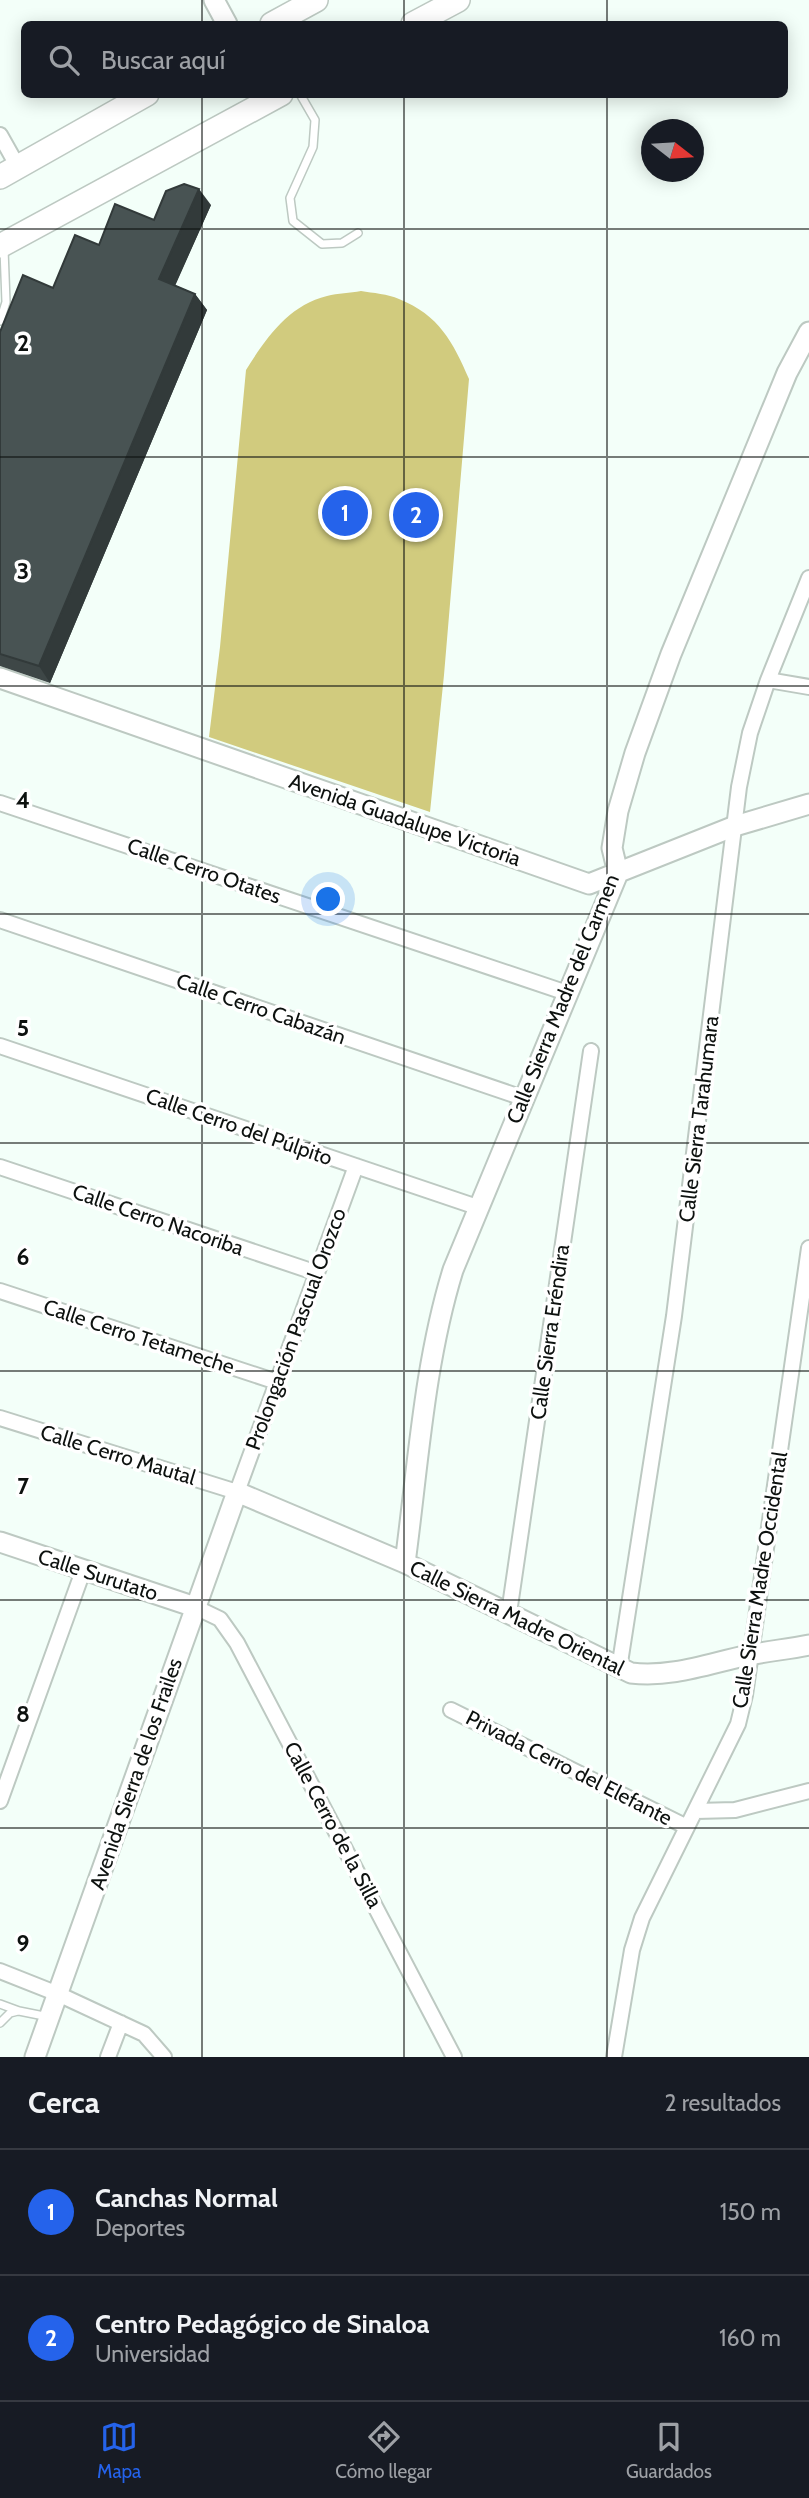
<!DOCTYPE html>
<html lang="es">
<meta charset="utf-8">
<style>
:root{--surface:#171b24;--page:#242831;--text:#f1f3f6;--muted:#9ea1a6;--line:#363941;--accent:#2563eb}
body{margin:0;font-family:Cabin,sans-serif;background:var(--page);color:var(--text)}
.compass{position:absolute;left:641px;top:119px;width:63px;height:63px;border-radius:50%;background:var(--surface);box-shadow:0 4px 18px #0003;rotate:107deg}
.you{position:absolute;left:329px;top:900px;width:24px;height:24px;margin:-18px;border:5px solid #fff;border-radius:50%;background:#1a73e8;box-shadow:0 0 0 10px #1a73e833}
.badge{display:grid;place-items:center;width:46px;height:46px;border-radius:50%;background:var(--accent);color:#fff;font-size:23px;font-weight:700}
.pin{position:absolute;translate:-50% -50%;border:4px solid #fff;box-shadow:0 2px 7px #0006}
.list{margin:0;padding:0;list-style:none}
h2{display:flex;justify-content:space-between;align-items:center;height:91px;margin:0;padding:0 28px;font-size:30px}
h2 small{font-size:23px;font-weight:400;color:var(--muted)}
.list li{display:grid;grid-template-columns:46px 1fr auto;gap:21px;align-items:center;box-sizing:border-box;height:126px;padding:0 28px;border-top:2px solid var(--line)}
.list b{display:block;font-size:26px;white-space:nowrap}
.list p{margin:0;font-size:23px;white-space:nowrap;color:var(--muted)}
.list em{font-size:23px;font-style:normal;color:var(--muted)}
.icon{flex:none;width:38px;height:38px;fill:none;stroke:currentColor;stroke-width:2;stroke-linecap:round;stroke-linejoin:round}
.map{position:relative;flex:none;width:809px;height:2057px;overflow:hidden}
.search{position:absolute;background:var(--surface);box-shadow:0 4px 18px #0003;left:21px;right:21px;top:21px;height:77px;display:flex;align-items:center;gap:18px;box-sizing:border-box;padding:0 24px;border-radius:10px;color:var(--muted);font-size:26px}
.sheet{height:343px;background:var(--surface)}
nav{display:flex;justify-content:space-around;align-items:center;box-sizing:border-box;height:98px;border-top:2px solid var(--line);background:var(--surface);font-size:19px;color:var(--muted)}
nav a{display:grid;justify-items:center;gap:4px}
nav .on{color:var(--accent)}
.map>svg:first-child{display:block}
.pitch{fill:#d1cb7e}
.lines{fill:none;stroke-linecap:round;stroke-linejoin:round}
.lane-casing{stroke:#bdc9c2;stroke-width:10}
.street-casing{stroke:#bdc9c2;stroke-width:18}
.secondary-casing{stroke:#bdc9c2;stroke-width:23}
.primary-casing{stroke:#bdc9c2;stroke-width:26}
.lane{stroke:#fff;stroke-width:7}
.street{stroke:#fff;stroke-width:14}
.secondary{stroke:#fff;stroke-width:19}
.primary{stroke:#fff;stroke-width:23}
.wall{fill:#3e4747}
.shaded-wall{fill:#323a3a}
.building{fill:#485353;stroke:#323a3a;stroke-width:2}
.grid{fill:none;stroke:#0d110f;stroke-width:2;stroke-opacity:0.55}
.labels{text-anchor:middle;stroke-width:7;stroke-linejoin:round;paint-order:stroke}
.street-label{font-size:21px;fill:#0d110f;stroke:#fff}
.grid-label{font-size:23px;text-anchor:middle;font-weight:bold;fill:#0d110f;stroke:#fff;stroke-width:7;stroke-linejoin:round;paint-order:stroke}
</style>
<div class="map">
<svg width="809" height="2057" viewBox="0 0 809 2057">
<rect width="100%" height="100%" fill="#f3fff9"/>
<path class="pitch" d="M361,291C373,293 388,294 399,299C439,315 453,342 469,379L444,675L430,812L209,737L220,647L246,370C266,338 289,305 327,296C338,293 350,293 361,291Z"/>
<g class="lines">
<defs>
<path id="lane" d="M300,94L315,120L313,147L290,198L293,221L322,244L342,243L358,233
M0,321L6,302L4,249
M0,2004L19,2011L49,2017
M0,2023L10,2013L18,2011"/>
<path id="street" d="M0,135L18,167
M768,680L809,687
M0,803L567,993
M0,920L523,1098
M0,1046L477,1207
M0,1167L317,1273
M0,1291L277,1382
M0,1418L237,1492L356,1166
M195,1607L220,1619L237,1643L454,2057
M509,1613L591,1051
M619,1669L674,1316L739,787L750,733L768,680L809,578
M451,1710L687,1827
M0,1801L83,1571
M696,1811L735,1810L809,1791
M0,1971L58,1994L144,2034L164,2057
M108,2057L121,2023
M614,2057L632,1950L642,1918L738,1724L745,1695L809,1248"/>
<path id="secondary" d="M214,0L227,24
M0,678L589,884L735,826L809,804
M0,1542L195,1607
M405,1563C418,1466 424,1364 453,1270L618,873L612,848L618,811L635,753L671,654L787,373L809,332
M35,2057L237,1492L405,1563L631,1673C672,1678 710,1663 749,1655C769,1651 789,1649 809,1645"/>
<path id="primary" d="M272,24L316,0
M413,24L458,0
M0,177L147,94
M0,246L281,94"/>
</defs>
<use href="#lane" class="lane-casing"/>
<use href="#street" class="street-casing"/>
<use href="#secondary" class="secondary-casing"/>
<use href="#primary" class="primary-casing"/>
<use href="#lane" class="lane"/>
<use href="#street" class="street"/>
<use href="#secondary" class="secondary"/>
<use href="#primary" class="primary"/>
</g>
<path class="wall" d="M211,205L175,285L195,294L207,310L50,683L0,666V332L53,288L99,245L154,220Z"/>
<path class="shaded-wall" d="M199,189L211,205L171,295L159,279Z
M195,294L207,310L50,683L39,666Z"/>
<path class="building" d="M184,184L199,189L159,279L195,294L39,666L0,654V332L23,275L53,288L75,235L99,245L115,204L154,220L166,191Z"/>
<path class="grid" d="M202,0V24M404,0V24M607,0V24M202,94V2057M404,94V2057M607,94V2057M0,229H809M0,457H809M0,686H809M0,914H809M0,1143H809M0,1371H809M0,1600H809M0,1828H809"/>
<g class="labels">
<g class="street-label">
<text transform="translate(405 820) rotate(19)" y="7">Avenida Guadalupe Victoria</text>
<text transform="translate(204 871) rotate(19)" y="7">Calle Cerro Otates</text>
<text transform="translate(563 999) rotate(-68)" y="7">Calle Sierra Madre del Carmen</text>
<text transform="translate(261 1009) rotate(19)" y="7">Calle Cerro Cabazán</text>
<text transform="translate(699 1119) rotate(-83)" y="7">Calle Sierra Tarahumara</text>
<text transform="translate(239 1127) rotate(19)" y="7">Calle Cerro del Púlpito</text>
<text transform="translate(158 1220) rotate(19)" y="7">Calle Cerro Nacoriba</text>
<text transform="translate(296 1329) rotate(-70)" y="7">Prolongación Pascual Orozco</text>
<text transform="translate(550 1332) rotate(-82)" y="7">Calle Sierra Eréndira</text>
<text transform="translate(139 1337) rotate(18)" y="7">Calle Cerro Tetameche</text>
<text transform="translate(118 1455) rotate(17)" y="7">Calle Cerro Mautal</text>
<text transform="translate(98 1575) rotate(18)" y="7">Calle Surutato</text>
<text transform="translate(760 1580) rotate(-81)" y="7">Calle Sierra Madre Occidental</text>
<text transform="translate(517 1618) rotate(26)" y="7">Calle Sierra Madre Oriental</text>
<text transform="translate(569 1768) rotate(27)" y="7">Privada Cerro del Elefante</text>
<text transform="translate(136 1774) rotate(-71)" y="7">Avenida Sierra de los Frailes</text>
<text transform="translate(333 1825) rotate(62)" y="7">Calle Cerro de la Silla</text>
</g>
</g>
<g class="grid-label">
<text x="23" y="351">2</text>
<text x="23" y="579">3</text>
<text x="23" y="808">4</text>
<text x="23" y="1036">5</text>
<text x="23" y="1265">6</text>
<text x="23" y="1494">7</text>
<text x="23" y="1722">8</text>
<text x="23" y="1951">9</text>
</g>
</svg>
<svg class="compass" viewBox="-18 -18 36 36"><path d="M0-13l5 13h-10z" fill="#e53935"/><path d="M0 13l5-13h-10z" fill="#9ea1a6"/></svg>
<div class="you"></div>
<div class="pin badge" style="left:345px;top:513px">1</div>
<div class="pin badge" style="left:416px;top:515px">2</div>
<div class="search"><svg class="icon" aria-label="search" viewBox="0 0 24 24"><circle cx="10" cy="10" r="6"/><path d="M15 15l6 6"/></svg>Buscar aquí</div>
</div>
<section class="sheet">
<h2>Cerca<small>2 resultados</small></h2>
<ul class="list">
<li><span class="badge">1</span><div><b>Canchas Normal</b><p>Deportes</p></div><em>150 m</em></li>
<li><span class="badge">2</span><div><b>Centro Pedagógico de Sinaloa</b><p>Universidad</p></div><em>160 m</em></li>
</ul>
</section>
<nav>
<a class="on"><svg class="icon" aria-label="map" viewBox="0 0 24 24"><path d="M3 6l6-2 6 2 6-2v14l-6 2-6-2-6 2zM9 4v14M15 6v14"/></svg>Mapa</a>
<a><svg class="icon" aria-label="directions" viewBox="0 0 24 24"><path d="M12 3l9 9-9 9-9-9zM9 14v-3h6M13 9l2 2-2 2"/></svg>Cómo llegar</a>
<a><svg class="icon" aria-label="saved" viewBox="0 0 24 24"><path d="M7 4h10v16l-5-4-5 4z"/></svg>Guardados</a>
</nav>
